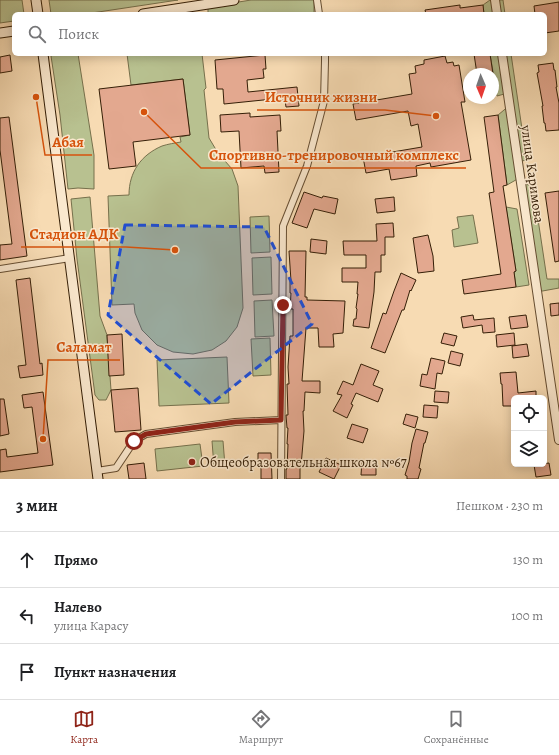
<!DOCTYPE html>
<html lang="ru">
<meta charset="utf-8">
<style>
:root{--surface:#fff;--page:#f6f6f6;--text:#202124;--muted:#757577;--line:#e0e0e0;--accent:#8f2418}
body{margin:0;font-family:Alegreya,serif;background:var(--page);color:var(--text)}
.controls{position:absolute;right:12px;bottom:12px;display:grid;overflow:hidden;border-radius:6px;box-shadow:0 2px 10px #0003}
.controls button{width:36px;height:36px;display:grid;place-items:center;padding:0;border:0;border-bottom:1px solid var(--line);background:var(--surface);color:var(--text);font:20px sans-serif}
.compass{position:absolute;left:463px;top:68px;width:36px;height:36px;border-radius:50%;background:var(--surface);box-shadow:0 2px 10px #0003;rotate:178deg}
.stop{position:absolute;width:12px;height:12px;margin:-9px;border:3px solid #8f2418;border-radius:50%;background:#fff}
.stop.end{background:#8f2418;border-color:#fff;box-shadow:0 1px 4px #0008}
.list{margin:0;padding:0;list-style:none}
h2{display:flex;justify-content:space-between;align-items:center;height:52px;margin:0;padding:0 16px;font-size:17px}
h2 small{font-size:13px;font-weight:400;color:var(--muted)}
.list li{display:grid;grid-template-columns:26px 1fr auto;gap:12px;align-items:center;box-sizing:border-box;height:56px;padding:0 16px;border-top:1px solid var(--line)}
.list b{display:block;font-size:15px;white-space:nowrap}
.list p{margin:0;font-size:13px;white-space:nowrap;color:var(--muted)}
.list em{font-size:13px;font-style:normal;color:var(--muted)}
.icon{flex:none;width:22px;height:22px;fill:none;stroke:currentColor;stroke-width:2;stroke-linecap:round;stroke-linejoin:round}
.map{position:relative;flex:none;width:559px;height:479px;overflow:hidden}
.search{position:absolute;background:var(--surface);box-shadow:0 2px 10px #0003;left:12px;right:12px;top:12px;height:44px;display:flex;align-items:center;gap:10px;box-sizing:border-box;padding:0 14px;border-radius:6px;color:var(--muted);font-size:15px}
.sheet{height:220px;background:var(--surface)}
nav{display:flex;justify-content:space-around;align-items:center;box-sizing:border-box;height:56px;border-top:1px solid var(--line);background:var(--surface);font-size:11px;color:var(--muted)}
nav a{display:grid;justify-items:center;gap:2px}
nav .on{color:var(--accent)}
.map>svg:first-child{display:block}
.green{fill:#b8c190;stroke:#76704c}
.building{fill:#e3a88f;stroke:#351f07}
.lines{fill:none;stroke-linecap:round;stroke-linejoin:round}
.minor-casing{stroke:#664e32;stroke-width:8}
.tertiary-casing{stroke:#664e32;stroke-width:10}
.secondary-casing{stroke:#351f07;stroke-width:11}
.minor{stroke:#fae8ce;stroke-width:6}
.tertiary{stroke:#fae8ce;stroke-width:8}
.secondary{stroke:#fae8ce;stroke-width:9}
.route{stroke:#8f2418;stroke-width:5}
.marked{fill:#1d4ed8;fill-opacity:0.2;stroke:#1d4ed8;stroke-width:3;stroke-dasharray:8 5;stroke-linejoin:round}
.poi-dot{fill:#8f2418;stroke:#fae8ce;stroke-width:1.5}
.labels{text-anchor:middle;stroke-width:3;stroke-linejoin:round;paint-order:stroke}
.street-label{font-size:14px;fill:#351f07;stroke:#fae8ce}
.poi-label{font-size:14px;fill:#351f07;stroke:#fae8ce;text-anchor:start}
.leader{fill:none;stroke:#d6530c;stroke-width:1.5}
.callout-dot{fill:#d6530c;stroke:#fae8ce;stroke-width:1.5}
.callout-label{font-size:15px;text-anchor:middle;font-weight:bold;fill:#d6530c;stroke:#fae8ce;stroke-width:3;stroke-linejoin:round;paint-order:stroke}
</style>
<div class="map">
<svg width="559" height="479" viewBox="0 0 559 479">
<rect width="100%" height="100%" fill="#f7dbb3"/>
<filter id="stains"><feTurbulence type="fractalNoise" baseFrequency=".005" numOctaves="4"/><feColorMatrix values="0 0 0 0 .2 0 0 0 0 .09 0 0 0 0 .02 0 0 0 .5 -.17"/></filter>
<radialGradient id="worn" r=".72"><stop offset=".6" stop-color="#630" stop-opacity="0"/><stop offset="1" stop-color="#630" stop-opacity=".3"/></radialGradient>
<path class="green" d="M0,0H22L24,14H14V21L0,23Z
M49,0H178L85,14H51Z
M251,0H314V14H208V7Z
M490,0H503L505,14H484L483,5Z
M54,54H78L94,155V189L78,188L68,189L60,115L51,56Z
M127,54H202L206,88L204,90L209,138L218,153L232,169L238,186L243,308L237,327L226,341L212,350L193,354L173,352L157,345L142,330L135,313L134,304L112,305L108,196L129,195C129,172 141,155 162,146C168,144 175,143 181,142L180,137L190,135L183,79L131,85Z
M490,54H511L526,156V160L518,162L521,177L507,185L498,115L510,105L508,93L497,96Z
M521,183L533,186L547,279H559V288L537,292Z
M90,197L100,316L107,335L111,390L106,400H99L95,395L77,259L71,199Z
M506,207L517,209L529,285L516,287L514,272L516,271Z
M473,215L478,243L454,247L452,230L459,228L457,217Z
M269,216L270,252L251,253L250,217Z
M271,257L272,294L253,295L252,258Z
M272,300L274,336L255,337L254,301Z
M270,338L271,375L253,376L251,339Z
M227,357L229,403L159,406L157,360Z
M212,441H223L225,466L214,467Z
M200,444L203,466L157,471L155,449Z"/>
<path class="building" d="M559,2V31L545,33V14H535L534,6Z
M460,5V8L483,5L484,14H426L425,10Z
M474,54H490L493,74H477Z
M10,55L12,71L0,73V57Z
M265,55L266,69H263L264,78L247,80L248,92L297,87L299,106L286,107L285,100L273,101V99L224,104L223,89H217L215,60Z
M445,56L447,63L453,62L454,66L459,65L465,102H461L471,160L431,167L430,163L416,166L417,176L391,180L389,169L366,173L363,157L422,147L418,124L411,126L408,111L356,120L353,104L412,94L409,74L416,73L415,66L424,64V60Z
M553,63L554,70H555L557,87H556L559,103V130L546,131L545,123H544L542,106H543L537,73L539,72L538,65Z
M183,79L190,135L133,142L136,166L109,169L99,89Z
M250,113V117L280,115L281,131H277L279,172L265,173L264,166L241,168L239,131L221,132L220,115Z
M498,115L507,185L503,186L516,271L514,272L516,287L464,294L462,280L501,274L489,193L494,192L484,117Z
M9,117L27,256L0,260V245L12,244L0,150V118Z
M559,191V261L555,262L545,193Z
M304,192L322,198L323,196L338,199L335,214L314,209L307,228L292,223Z
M394,197L395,211L377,213L375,199Z
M393,223L394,237H385V255H381V272H375L374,292L369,328L353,326L354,319H356L357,309L356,308L358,294H357L358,282H342V268H366V255H344L343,241H377L376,224Z
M428,235L433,256L434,271L418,273L413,238Z
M311,239L327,241L326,254L310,252Z
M289,251H306L305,297H307V300L345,301L343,333L333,334L334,347H319L318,328H306L303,368L302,381H320V393L305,392L304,411H303L304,431L301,466H300V479H286V469H287L288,444H287L288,428H287L286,415H288L287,384H289L288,367L290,336H293V309H290L291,293H290V281H291Z
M401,273L416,280L411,291L410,290L404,310H402L385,353L371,348L383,313L386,314L394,291Z
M30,278L40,364L42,363L43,375L20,378L18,366L26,365L16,280Z
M559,303V315L551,316L550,304Z
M473,315L474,320L494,318L495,332L483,333L482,325L463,328L461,317Z
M526,315L528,327L511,329L509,317Z
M444,333L457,336L454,346L441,343Z
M514,333L515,345L497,347L496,335Z
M122,334L124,375L109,376L107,335Z
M527,344L529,356L513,358L512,346Z
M451,351L463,354L460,366L448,363Z
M431,358L445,361L442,374L437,373L435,389L420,386L422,374L427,375Z
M361,364L379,371L373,385L383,389L378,402L356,393L351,404L353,405L347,418L333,411L342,395L337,394L343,381L353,385Z
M516,372L518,393L536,391V398H514V406H503L502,384H501L500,373Z
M138,388L141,430L115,432L111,390Z
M435,391L449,392L448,403L434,402Z
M43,392L53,465L0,472V450L6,449L7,457L38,453L32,407L24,408L22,395Z
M0,399H4L9,434L0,436Z
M424,405L438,406L437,418L423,417Z
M406,414L418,417L415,428L403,424Z
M352,424L368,429L363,443L347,438Z
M416,429L428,432L425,443H424L419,468L421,469L418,479H407V476L405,475L409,462L412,443Z
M258,453H271L272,479H261V467H258Z
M326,458L341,465L334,479L319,472Z
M362,461L376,462V475H361Z
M144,463L146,479H129L127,465Z
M549,463L551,475L536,477L534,465Z"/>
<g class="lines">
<defs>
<path id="minor" d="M317,0L319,14
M0,269L70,258
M97,471L116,468L134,441L146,434L235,422L281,420
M281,479L283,226L307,166L324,101L325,61V54"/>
<path id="tertiary" d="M495,0L497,14
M502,54L559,440"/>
<path id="secondary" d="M36,0L38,14
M143,14L234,0
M0,33L14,31
M43,54L98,479"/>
</defs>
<use href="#minor" class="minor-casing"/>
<use href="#tertiary" class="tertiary-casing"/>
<use href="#secondary" class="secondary-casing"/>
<use href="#minor" class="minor"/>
<use href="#tertiary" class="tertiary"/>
<use href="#secondary" class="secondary"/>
</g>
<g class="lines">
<path class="route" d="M134,441L146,434L235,422L281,420L283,305"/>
</g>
<path class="marked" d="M125,225L264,227L312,324L211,404L108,315Z"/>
<circle class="poi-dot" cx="192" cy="462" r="4"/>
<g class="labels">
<g class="street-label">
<text transform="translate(533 174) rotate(82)" y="5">улица Каримова</text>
</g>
<g class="poi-label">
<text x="200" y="467">Общеобразовательная школа №67</text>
</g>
</g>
<path class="leader" d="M436 116L385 110H257M36 97L45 155H92M144 112L201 168H466M175 250L126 247H21M43 439L48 360H120"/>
<g class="callout-dot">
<circle cx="436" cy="116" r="4"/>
<circle cx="36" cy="97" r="4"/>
<circle cx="144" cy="112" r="4"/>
<circle cx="175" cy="250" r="4"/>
<circle cx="43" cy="439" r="4"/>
</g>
<g class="callout-label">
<text x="321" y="102">Источник жизни</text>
<text x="68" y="147">Абая</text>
<text x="334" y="160">Спортивно-тренировочный комплекс</text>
<text x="74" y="239">Стадион АДК</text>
<text x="84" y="352">Саламат</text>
</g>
<rect width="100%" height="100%" filter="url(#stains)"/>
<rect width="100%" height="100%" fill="url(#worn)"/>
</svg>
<div class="controls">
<button><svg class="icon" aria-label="locate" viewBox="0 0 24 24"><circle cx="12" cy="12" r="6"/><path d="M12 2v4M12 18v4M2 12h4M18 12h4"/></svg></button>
<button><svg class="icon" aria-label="layers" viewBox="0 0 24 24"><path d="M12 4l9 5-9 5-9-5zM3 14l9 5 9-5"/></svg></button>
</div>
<svg class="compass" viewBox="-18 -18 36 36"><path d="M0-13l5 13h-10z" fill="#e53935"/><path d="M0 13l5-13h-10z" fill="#757577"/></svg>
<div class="stop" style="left:134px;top:441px"></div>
<div class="stop end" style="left:283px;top:305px"></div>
<div class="search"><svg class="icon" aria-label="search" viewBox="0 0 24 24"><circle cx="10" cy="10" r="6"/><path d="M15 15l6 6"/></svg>Поиск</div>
</div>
<section class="sheet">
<h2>3 мин<small>Пешком · 230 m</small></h2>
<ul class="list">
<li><svg class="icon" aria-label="ahead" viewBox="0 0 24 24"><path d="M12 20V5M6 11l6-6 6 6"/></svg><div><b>Прямо</b></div><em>130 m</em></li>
<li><svg class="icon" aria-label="left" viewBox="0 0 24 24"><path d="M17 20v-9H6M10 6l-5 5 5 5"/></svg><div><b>Налево</b><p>улица Карасу</p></div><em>100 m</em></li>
<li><svg class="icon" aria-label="arrive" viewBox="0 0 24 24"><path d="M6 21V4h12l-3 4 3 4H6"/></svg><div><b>Пункт назначения</b></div></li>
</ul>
</section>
<nav>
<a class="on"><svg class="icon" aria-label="map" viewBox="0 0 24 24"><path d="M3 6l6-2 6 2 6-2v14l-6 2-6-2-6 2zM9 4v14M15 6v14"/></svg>Карта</a>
<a><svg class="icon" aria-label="directions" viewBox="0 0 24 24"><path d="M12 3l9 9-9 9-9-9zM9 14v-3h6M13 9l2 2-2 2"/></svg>Маршрут</a>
<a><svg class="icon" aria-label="saved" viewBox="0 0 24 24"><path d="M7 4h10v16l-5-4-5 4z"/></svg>Сохранённые</a>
</nav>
